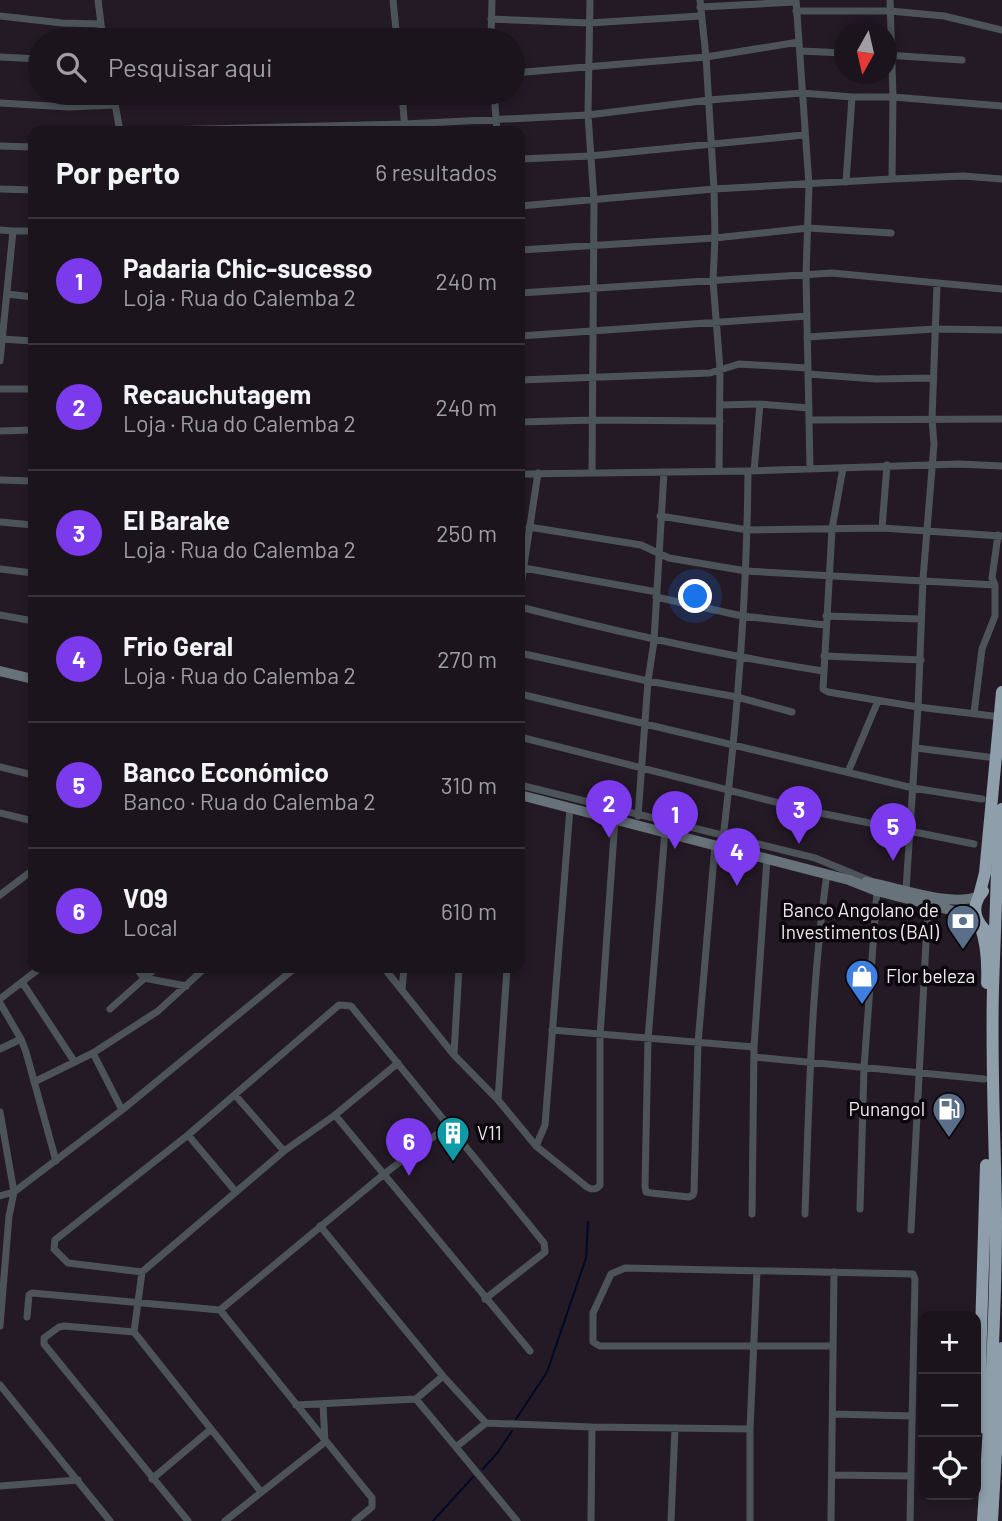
<!DOCTYPE html>
<html lang="pt">
<meta charset="utf-8">
<style>
:root{--surface:#1b141c;--page:#282129;--text:#f1f3f6;--muted:#a09ea3;--line:#39333b;--accent:#7c3aed}
body{margin:0;font-family:Barlow,sans-serif;background:var(--page);color:var(--text)}
.controls{position:absolute;right:21px;bottom:21px;display:grid;overflow:hidden;border-radius:14px;box-shadow:0 4px 10px #0003}
.controls button{width:63px;height:63px;display:grid;place-items:center;padding:0;border:0;border-bottom:2px solid var(--line);background:var(--surface);color:var(--text);font:35px sans-serif}
.compass{position:absolute;left:834px;top:21px;width:63px;height:63px;border-radius:50%;background:var(--surface);box-shadow:0 4px 10px #0003;rotate:188deg}
.you{position:absolute;left:696px;top:597px;width:24px;height:24px;margin:-18px;border:5px solid #fff;border-radius:50%;background:#1a73e8;box-shadow:0 0 0 10px #1a73e833}
.badge{display:grid;place-items:center;width:46px;height:46px;border-radius:50%;background:var(--accent);color:#fff;font-size:23px;font-weight:700}
.pin{position:absolute;translate:-50% -58px;filter:drop-shadow(0 2px 4px #0008)}
.pin::after{content:'';position:absolute;top:37px;width:24px;height:21px;background:inherit;clip-path:polygon(0 0,100% 0,50% 100%)}
.list{margin:0;padding:0;list-style:none}
h2{display:flex;justify-content:space-between;align-items:center;height:91px;margin:0;padding:0 28px;font-size:30px}
h2 small{font-size:23px;font-weight:400;color:var(--muted)}
.list li{display:grid;grid-template-columns:46px 1fr auto;gap:21px;align-items:center;box-sizing:border-box;height:126px;padding:0 28px;border-top:2px solid var(--line)}
.list b{display:block;font-size:26px;white-space:nowrap}
.list p{margin:0;font-size:23px;white-space:nowrap;color:var(--muted)}
.list em{font-size:23px;font-style:normal;color:var(--muted)}
.icon{flex:none;width:38px;height:38px;fill:none;stroke:currentColor;stroke-width:2;stroke-linecap:round;stroke-linejoin:round}
.map{position:relative;flex:none;width:1002px;height:1521px;overflow:hidden}
.search{position:absolute;background:var(--surface);box-shadow:0 4px 10px #0003;left:28px;top:28px;width:497px;height:77px;display:flex;align-items:center;gap:18px;box-sizing:border-box;padding:0 24px;border-radius:38px;color:var(--muted);font-size:26px}
.panel{position:absolute;background:var(--surface);box-shadow:0 4px 10px #0003;left:28px;top:126px;width:497px;height:847px;border-radius:14px}
.map>svg:first-child{display:block}
.lines{fill:none;stroke-linecap:round;stroke-linejoin:round}
.stream{stroke:#000927;stroke-width:2}
.street{stroke:#4d5459;stroke-width:7}
.secondary{stroke:#67727a;stroke-width:10}
.highway{stroke:#8e9eab;stroke-width:12}
.highway-bridge{stroke:#8e9eab;stroke-width:12}
.labels{text-anchor:middle;stroke-width:7;stroke-linejoin:round;paint-order:stroke}
.poi-label{font-size:19px;fill:#efe8f1;stroke:#0b070c;text-anchor:end}
</style>
<div class="map">
<svg width="1002" height="1521" viewBox="0 0 1002 1521">
<rect width="100%" height="100%" fill="#241a26"/>
<g class="lines">
<path class="stream" d="M516,1419L547,1372L586,1258L588,1222
M483,1469L498,1452L512,1431
M433,1521L473,1477"/>
<path class="street" d="M98,0L103,40
M393,0L397,40
M590,0L588,115L594,201L592,473
M700,0L706,57L714,189L715,238L713,281L720,369L719,471
M796,0L809,185L806,275L810,468
M890,0L893,97L892,179
M700,7L796,2
M796,11H890L944,16L1002,30
M0,16L62,23L101,24
M491,19L589,23L701,16
M103,39L491,35
M491,40L492,0
M801,51L844,53
M886,55L962,60
M0,57L40,59
M513,73L706,57L799,42
M113,93L120,131
M402,93L405,131
M494,93L497,131
M0,103L68,107L115,105
M120,131L405,124L588,115L709,100L802,93L852,97H893L1002,106
M0,146L33,147
M520,159L590,156L804,135
M846,182L852,97
M0,189L33,190
M520,206L714,189L892,179L963,176L1002,179
M0,230L13,231
M520,250L715,238L808,228L891,233
M520,293L832,273L1002,289
M7,294L33,297
M520,336L807,316
M807,337L935,329L1002,330
M2,339L33,341
M0,361L13,231H33
M808,374L876,379L933,378
M520,380L710,373L739,364L808,368
M0,389H33
M720,405L760,404L809,408
M809,420L1002,419
M520,422L593,420L720,421
M0,431L33,430
M843,468L832,529L823,689L828,692L918,707L993,716
M754,471L760,404
M520,474L748,471L959,464L1002,466
M0,480L33,481
M660,516L748,530L882,528L1001,536
M0,522L33,525
M529,527L641,545L669,558L746,571L995,585L992,578L998,535
M882,528L887,465
M524,568L657,592
M0,569L33,573
M520,591L538,473
M656,597L742,616L825,625
M520,607C622,633 718,655 823,671
M0,615L33,621
M826,616L920,619
M520,653L648,681L737,697L792,712
M824,656L921,660
M520,694L913,788L982,799
M974,713L982,649L995,616V585
M520,737L815,812L974,844
M916,748L988,757
M0,767L33,775
M848,772L878,701
M520,785L815,858L871,881
M0,813L33,821
M638,816L648,681L654,641L664,472
M665,831L648,1039L645,1186L646,1192L651,1193L689,1197L693,1195L694,1192L698,1043L715,845
M722,847C737,723 747,597 748,471
M906,890L918,707L923,579L934,444L932,419L937,284
M0,895L33,870
M136,968L144,978L186,986
M384,968L454,1055L498,1100L536,1146L587,1187C592,1190 596,1190 600,1185V1035L615,819
M22,982L74,1061
M402,990L404,968
M0,999L40,968
M0,1003L21,1039L26,1052L56,1161
M110,1009L156,968
M552,1030L754,1047
M0,1049L21,1039
M93,1053L122,1110
M454,1054L459,968
M754,1057L984,1079
M34,1082L93,1053L158,1011L205,968
M235,1095L284,1151
M498,1100L507,968
M0,1112L14,1192L0,1196
M335,1115L530,1351
M188,1135L236,1192
M536,1146L545,1125L570,808
M860,1209L864,1068L877,891
M752,1214L754,1047L767,858
M805,1214C809,1101 811,986 827,874
M320,1226L443,1376L486,1423L592,1427L750,1429
M911,1230L928,904
M142,1272L68,1263L54,1249L55,1240L188,1135L339,1005L351,1006L544,1243L545,1252L485,1299
M220,1310L384,1174L448,1126
M27,1317L29,1295L32,1293L220,1310L372,1498V1507L355,1521
M0,1326L9,1216L14,1192L122,1110L295,968
M134,1332L261,1492
M833,1346H600L593,1342V1313L611,1274L625,1268L913,1274L915,1279L910,1521
M0,1385L110,1521
M416,1399L517,1521
M296,1405L416,1399L443,1376
M833,1414L912,1416
M456,1447L486,1423
M832,1475L911,1476
M152,1479L210,1430
M0,1486L78,1480
M188,1521L44,1344V1338L59,1327L64,1326L134,1332L142,1272L284,1151L335,1115L398,1063
M225,1521L325,1442L323,1404
M591,1521L592,1427
M671,1521L675,1428
M750,1521V1429L757,1271
M831,1521L834,1272"/>
<path class="secondary" d="M0,671L33,679
M520,795L849,880L877,891L958,912L980,925
M866,882C898,887 950,908 979,896"/>
<path class="highway" d="M998,844L1002,809
M983,891C972,904 973,918 985,930
M979,896L985,873L1002,692
M980,925C987,944 988,962 987,983
M986,1429L980,1412L979,1398L986,1165
M983,1521C990,1420 996,1318 996,1217C995,1141 991,1065 993,988
M992,1521L1002,1348"/>
<path class="highway-bridge" d="M993,988L998,844"/>
</g>
<defs>
<symbol id="bank-pin" viewBox="-11 -11 22 30"><path d="M0 17L-7.5 6A9.5 9.5 0 1 1 7.5 6Z" fill="#5c6f8a" stroke="#0b070c"/><path d="M-6-4H6V4H-6ZM0-2.3a2.3 2.3 0 1 0 0 4.6a2.3 2.3 0 1 0 0-4.6Z" fill="#fff"/></symbol>
<symbol id="shop-pin" viewBox="-11 -11 22 30"><path d="M0 17L-7.5 6A9.5 9.5 0 1 1 7.5 6Z" fill="#3f7fe0" stroke="#0b070c"/><path d="M-5-2.5h2.3a2.7 3.5 0 0 1 5.4 0H5L5.5 6h-11ZM-1.5-2.5h3a1.5 2.3 0 0 0-3 0Z" fill="#fff"/></symbol>
<symbol id="fuel-pin" viewBox="-11 -11 22 30"><path d="M0 17L-7.5 6A9.5 9.5 0 1 1 7.5 6Z" fill="#5c6f8a" stroke="#0b070c"/><path d="M-5.5-6h7V0h2V4h1.3V-2.5L3-4.5l.8-.8L6-3V5H2.5V1h-1V6h-7ZM-4.2-4.7v3.2H.2V-4.7Z" fill="#fff"/></symbol>
<symbol id="building-pin" viewBox="-11 -11 22 30"><path d="M0 17L-7.5 6A9.5 9.5 0 1 1 7.5 6Z" fill="#0f9aa8" stroke="#0b070c"/><path d="M-4-6H4V6H1V3H-1V6H-4ZM-2.5-4.3h1.7v1.8h-1.7ZM.8-4.3h1.7v1.8H.8ZM-2.5-1h1.7V.8h-1.7ZM.8-1h1.7V.8H.8Z" fill="#fff"/></symbol>
</defs>
<g fill-rule="evenodd">
<use href="#bank-pin" x="944" y="902" width="38" height="52"/>
<use href="#shop-pin" x="843" y="957" width="38" height="52"/>
<use href="#fuel-pin" x="930" y="1090" width="38" height="52"/>
<use href="#building-pin" x="434" y="1114" width="38" height="52"/>
</g>
<g class="labels">
<g class="poi-label">
<text x="939" y="917">Banco Angolano de<tspan x="939" dy="22">Investimentos (BAI)</tspan></text>
<text x="886" y="983" text-anchor="start">Flor beleza</text>
<text x="925" y="1116">Punangol</text>
<text x="477" y="1140" text-anchor="start">V11</text>
</g>
</g>
</svg>
<div class="controls">
<button>+</button>
<button>−</button>
<button><svg class="icon" aria-label="locate" viewBox="0 0 24 24"><circle cx="12" cy="12" r="6"/><path d="M12 2v4M12 18v4M2 12h4M18 12h4"/></svg></button>
</div>
<svg class="compass" viewBox="-18 -18 36 36"><path d="M0-13l5 13h-10z" fill="#e53935"/><path d="M0 13l5-13h-10z" fill="#a09ea3"/></svg>
<div class="you"></div>
<div class="pin badge" style="left:675px;top:849px">1</div>
<div class="pin badge" style="left:609px;top:838px">2</div>
<div class="pin badge" style="left:799px;top:844px">3</div>
<div class="pin badge" style="left:737px;top:886px">4</div>
<div class="pin badge" style="left:893px;top:861px">5</div>
<div class="pin badge" style="left:409px;top:1176px">6</div>
<div class="search"><svg class="icon" aria-label="search" viewBox="0 0 24 24"><circle cx="10" cy="10" r="6"/><path d="M15 15l6 6"/></svg>Pesquisar aqui</div>
<section class="panel">
<h2>Por perto<small>6 resultados</small></h2>
<ul class="list">
<li><span class="badge">1</span><div><b>Padaria Chic-sucesso</b><p>Loja · Rua do Calemba 2</p></div><em>240 m</em></li>
<li><span class="badge">2</span><div><b>Recauchutagem</b><p>Loja · Rua do Calemba 2</p></div><em>240 m</em></li>
<li><span class="badge">3</span><div><b>El Barake</b><p>Loja · Rua do Calemba 2</p></div><em>250 m</em></li>
<li><span class="badge">4</span><div><b>Frio Geral</b><p>Loja · Rua do Calemba 2</p></div><em>270 m</em></li>
<li><span class="badge">5</span><div><b>Banco Económico</b><p>Banco · Rua do Calemba 2</p></div><em>310 m</em></li>
<li><span class="badge">6</span><div><b>V09</b><p>Local</p></div><em>610 m</em></li>
</ul>
</section>
</div>
